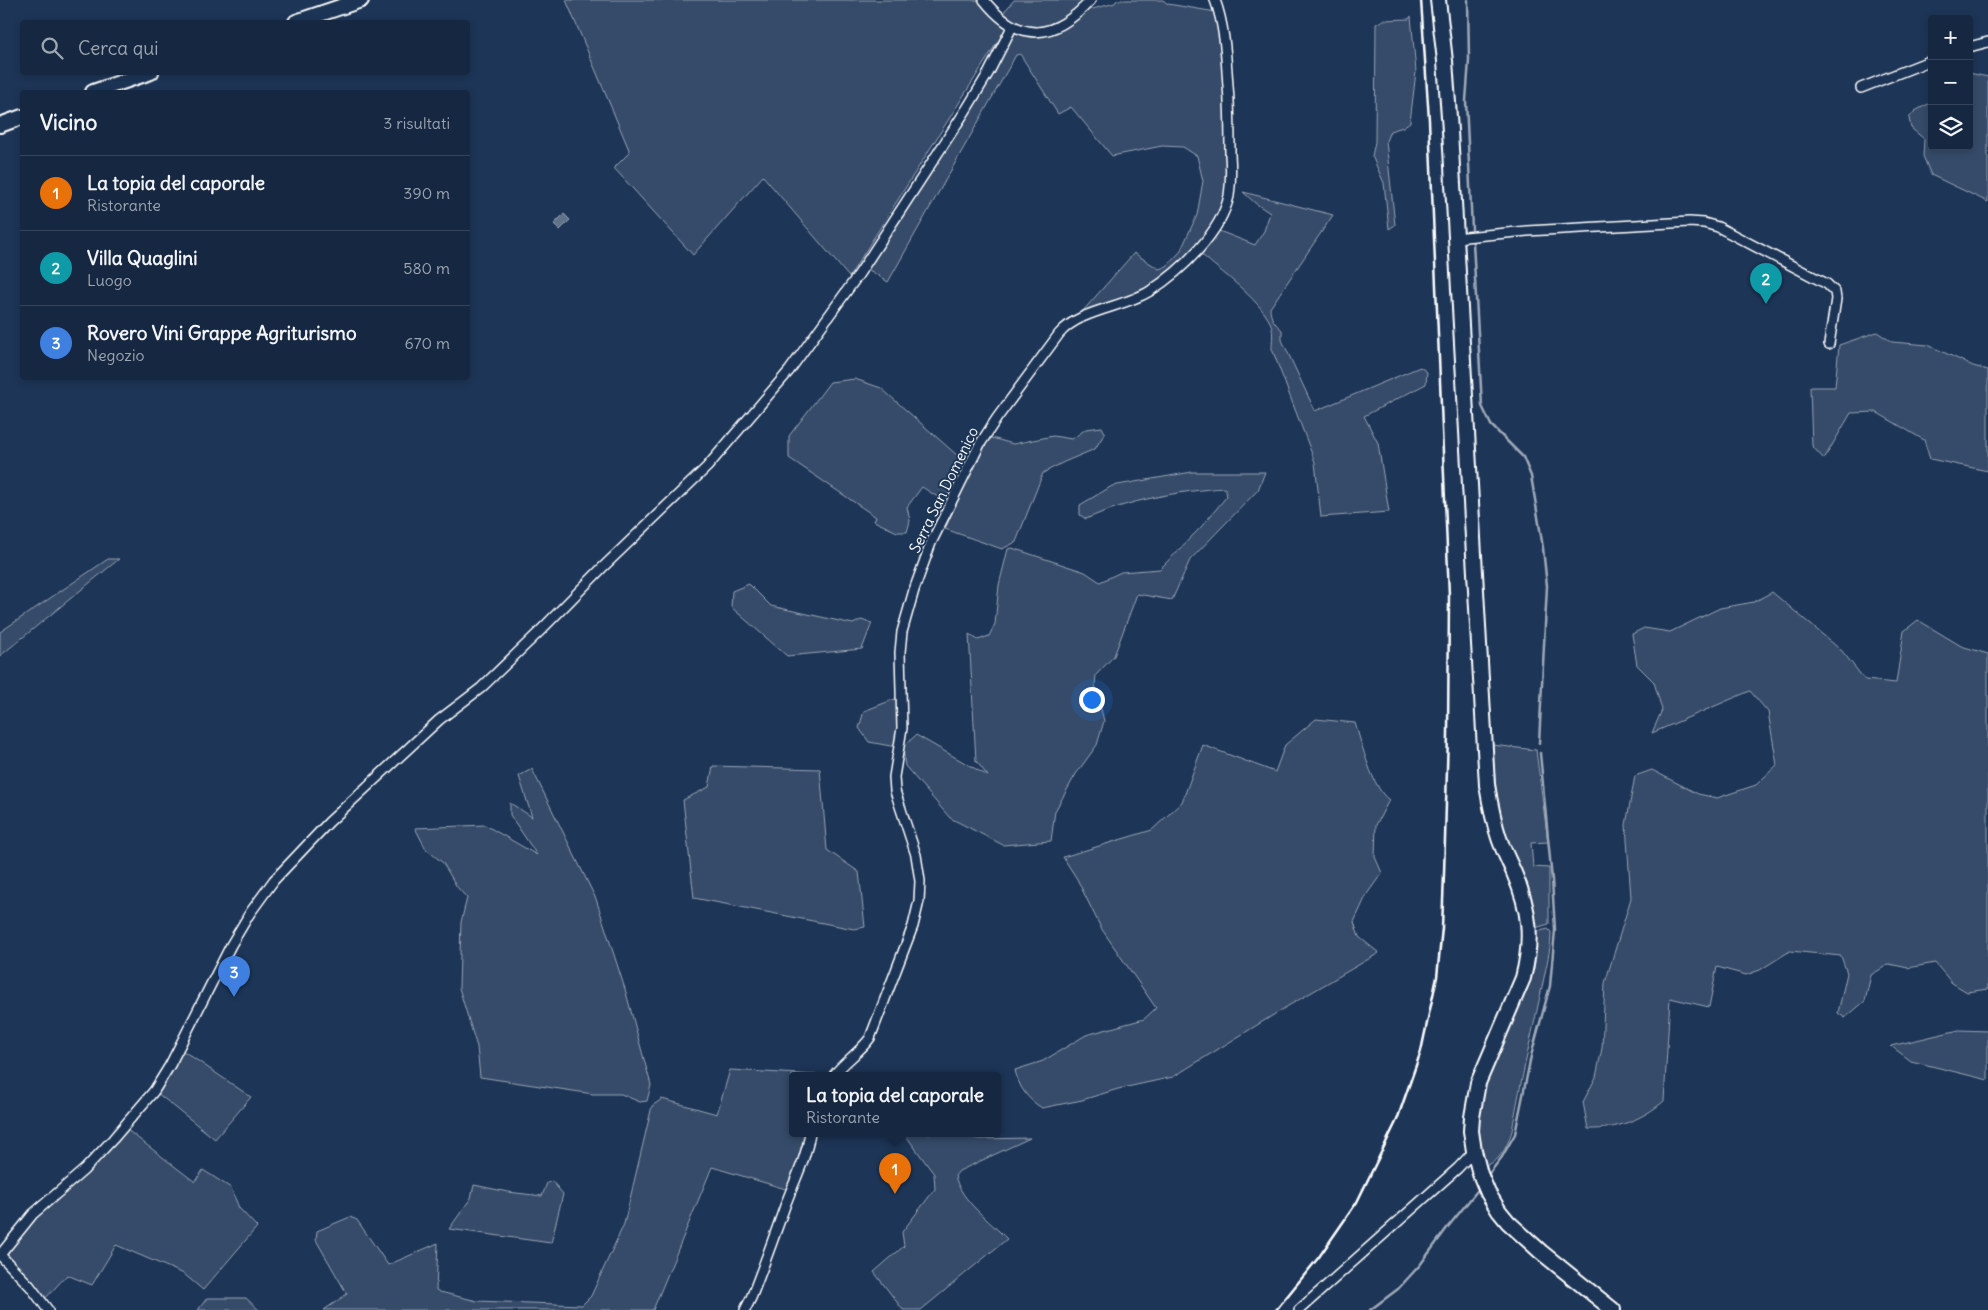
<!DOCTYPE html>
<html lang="it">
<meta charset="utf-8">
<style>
:root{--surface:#162841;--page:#1f3048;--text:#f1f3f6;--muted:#9ea6b1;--line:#35445a;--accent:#ffd166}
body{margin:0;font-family:Delius,sans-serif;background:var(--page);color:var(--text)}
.controls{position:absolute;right:15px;top:15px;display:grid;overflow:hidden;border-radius:5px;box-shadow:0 2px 8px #0003}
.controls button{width:45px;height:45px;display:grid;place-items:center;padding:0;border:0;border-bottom:1px solid var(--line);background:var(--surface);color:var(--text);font:25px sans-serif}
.you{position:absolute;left:1091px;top:699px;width:18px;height:18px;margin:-12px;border:4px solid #fff;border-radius:50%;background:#1a73e8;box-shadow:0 0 0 8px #1a73e833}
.badge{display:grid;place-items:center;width:32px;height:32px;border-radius:50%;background:var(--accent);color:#fff;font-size:16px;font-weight:700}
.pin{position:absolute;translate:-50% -41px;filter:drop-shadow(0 1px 2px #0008)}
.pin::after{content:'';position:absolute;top:26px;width:18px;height:15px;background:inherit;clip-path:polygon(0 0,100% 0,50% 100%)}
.popup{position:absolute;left:789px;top:1072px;width:212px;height:65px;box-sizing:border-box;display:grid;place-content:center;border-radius:5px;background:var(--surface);filter:drop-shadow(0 1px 4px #0005);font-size:16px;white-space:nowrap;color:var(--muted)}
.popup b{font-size:19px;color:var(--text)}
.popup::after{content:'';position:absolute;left:50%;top:100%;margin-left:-10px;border:10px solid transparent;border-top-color:var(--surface)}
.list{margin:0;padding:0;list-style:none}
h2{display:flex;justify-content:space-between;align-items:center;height:65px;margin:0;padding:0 20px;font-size:21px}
h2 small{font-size:16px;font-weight:400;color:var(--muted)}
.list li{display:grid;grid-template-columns:32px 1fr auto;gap:15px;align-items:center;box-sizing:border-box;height:75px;padding:0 20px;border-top:1px solid var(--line)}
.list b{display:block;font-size:19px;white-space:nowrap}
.list p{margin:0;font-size:16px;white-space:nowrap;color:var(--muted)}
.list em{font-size:16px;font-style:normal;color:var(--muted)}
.icon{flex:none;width:28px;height:28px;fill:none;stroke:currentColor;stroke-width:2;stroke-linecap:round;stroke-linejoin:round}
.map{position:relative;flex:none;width:1988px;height:1310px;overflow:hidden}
.search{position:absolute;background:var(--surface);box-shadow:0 2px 8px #0003;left:20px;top:20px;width:450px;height:55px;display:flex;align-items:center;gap:12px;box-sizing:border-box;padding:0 18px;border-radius:5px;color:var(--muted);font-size:19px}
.panel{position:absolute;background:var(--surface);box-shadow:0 2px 8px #0003;left:20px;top:90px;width:450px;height:290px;border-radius:5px}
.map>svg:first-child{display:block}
.green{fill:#364b69;stroke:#9aa5b4}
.water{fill:#617289;stroke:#a0aab8}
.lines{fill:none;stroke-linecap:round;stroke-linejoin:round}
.stream{stroke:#a0aab8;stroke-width:2.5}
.street-casing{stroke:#fff;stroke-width:12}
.secondary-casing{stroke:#fff;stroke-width:18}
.street{stroke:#1d3557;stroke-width:9}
.secondary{stroke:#1d3557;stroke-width:14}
.rail{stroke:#fff;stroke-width:2.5}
.labels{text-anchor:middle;stroke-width:4;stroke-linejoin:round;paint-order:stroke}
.street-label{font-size:15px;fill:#fff;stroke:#1d3557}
</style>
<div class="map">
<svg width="1988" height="1310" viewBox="0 0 1988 1310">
<rect width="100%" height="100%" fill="#1d3557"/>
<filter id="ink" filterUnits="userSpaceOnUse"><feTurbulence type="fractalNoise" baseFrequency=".02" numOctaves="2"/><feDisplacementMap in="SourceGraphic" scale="10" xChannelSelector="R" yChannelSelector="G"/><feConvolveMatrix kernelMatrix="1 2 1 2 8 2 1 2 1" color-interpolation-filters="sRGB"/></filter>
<g filter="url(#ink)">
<path class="green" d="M566,0H977L1007,27L849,277L763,176L693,255L614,168L630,152Z
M1014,0H1084C1072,14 1046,30 1027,27C1017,25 1010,20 1003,13Z
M1117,0H1163L1168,4L1216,12C1223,56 1226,100 1227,144C1228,162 1230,183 1224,201C1211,238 1179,270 1145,289C1125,300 1102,306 1081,313L1134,253L1159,269L1167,266L1180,252L1197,215L1203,181L1197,156L1183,147L1162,146L1112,156L1071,107L1058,114L1020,54L1016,55L888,282L866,268L1013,31L1031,37L1049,35L1071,24L1089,10L1115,3Z
M1411,16L1416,72L1410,122L1403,127L1390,131L1386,141L1395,225L1389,229L1384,183L1372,156L1375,142L1376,24L1383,20L1409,19Z
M1969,73L1988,77V202L1931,175L1923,156L1924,139L1911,128L1909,118L1915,111L1932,102V146H1969Z
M1243,192L1333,215L1270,308C1270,318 1275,324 1282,330V340L1315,411L1420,367L1427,372L1426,384L1364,416L1378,443L1389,512L1321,517L1315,462L1272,349C1272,340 1274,330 1270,322C1256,296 1222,273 1201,254L1219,231L1255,245L1264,231L1270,213L1255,203Z
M1877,332L1892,342L1928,345L1973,366L1988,370V471L1930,459L1924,440L1876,412L1851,413L1824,459L1812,446L1810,387H1835L1839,345Z
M855,379L881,388L967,464L947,503L922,487L907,507L910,521L907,532H897L874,521L876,517L789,458V436L830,382Z
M1102,427L1105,433L1095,449L1064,462L1043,473L1016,542L1002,549L945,529L983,445L992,438L1013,444L1053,436L1072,439L1086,429Z
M1192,472H1265L1258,490L1190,560L1172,600L1137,594L1114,656L1096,675L1095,685L1104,721L1097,745L1076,774L1055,811L1051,841L1003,845L950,818L905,766L903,747L916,735L988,776L976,761L969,634L978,640L989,636L995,624L999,585L1008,549L1012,548L1085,572L1100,582L1121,572L1160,569L1202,526L1227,496L1225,488C1178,491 1129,500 1086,519L1080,515V505L1112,486Z
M108,559H119L0,656V632Z
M749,584L771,606L853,624L861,620L872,623L862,649L787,656L731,607L732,591Z
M1772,592L1842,651L1865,680L1896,683L1904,631L1918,620L1961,646L1988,654V989L1967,992L1952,983L1935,963L1908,968L1889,964L1871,975L1865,1001L1845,1018L1838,1013L1847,973L1841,956L1790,951L1760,970L1746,975L1717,967L1709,1007L1670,998L1664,1101C1643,1119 1616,1130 1588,1129L1583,1102L1596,1077L1602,1048L1605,983L1631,898L1626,825L1635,776L1652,770L1698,794L1717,798L1756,785L1777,765L1768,712L1750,691L1652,733L1662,710L1654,682L1637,665L1632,634L1644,628L1670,632L1720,608L1754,602Z
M900,697L896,747L869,742L859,728L864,711Z
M1316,719L1355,723C1362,744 1372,788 1389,800L1376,825L1375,857L1382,873L1367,894L1354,922L1359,937L1379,953L1288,1006L1173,1077L1118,1089L1082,1100L1042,1108C1028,1100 1018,1086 1015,1070L1043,1061L1086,1035L1144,1019L1156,1008L1101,928L1077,879L1063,857L1152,830L1182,802L1203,745L1275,772L1285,745Z
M1492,745L1536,750L1548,842L1531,843L1533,867L1549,868V924L1535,928L1501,818L1496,788Z
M713,766L820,769L827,850L859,872L865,927L854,929L694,898L683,800L709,787Z
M532,769L596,899L625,989L651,1085L647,1101L640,1102L621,1094H593L480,1077L477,1047L459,988L461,922L467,898L457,887L443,863L426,849L415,828L485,825L537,855L510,815V803L532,817L519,776Z
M1548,929L1551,932C1551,946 1548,959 1545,973C1534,1026 1521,1078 1512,1131C1507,1146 1502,1160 1485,1166L1479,1132L1478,1118L1484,1082L1534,934L1536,932Z
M1959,1030L1988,1031V1080L1911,1061L1891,1046Z
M182,1050L251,1097L215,1139L157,1093Z
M730,1070L816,1075H792V1133H808L789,1190L712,1167L653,1310H324L347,1294L316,1240L317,1231L350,1217L357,1220L388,1265L438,1243L436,1290L440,1292L477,1301L582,1305L591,1296L624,1224L652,1106L662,1099L717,1114Z
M126,1129L195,1182L203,1170L231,1188L239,1208L257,1227L203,1290L184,1274L116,1245L92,1285L67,1275L44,1300L4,1255L38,1214Z
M904,1133H950L979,1139L1030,1138L959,1171L955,1176C961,1201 990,1221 1007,1239L921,1310H903L874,1272L904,1246L902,1232L935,1189L934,1174Z
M552,1181L563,1194L551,1243L449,1229L471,1198L474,1185L508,1192L542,1196L547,1183Z
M207,1298H246L259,1310H198Z"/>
<path class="water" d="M564,214L570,220L560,230L554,224Z"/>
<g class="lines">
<path class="stream" d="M1468,0L1469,60L1466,101L1472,229
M1473,242L1482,406L1491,425L1523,457L1531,476L1537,511L1543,548L1547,586L1539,743
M1488,1175L1502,1157L1515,1134L1531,1056L1550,986L1555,930L1552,880L1540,753
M1370,1310L1398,1289L1420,1265L1447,1228L1477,1191"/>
<defs>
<path id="street" d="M984,0C1020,45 1054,40 1091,0
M1969,47L1988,42
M1861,88L1932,60
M1455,238L1527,231L1689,222L1704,223L1718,227L1827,284L1835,292L1836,299L1829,344
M834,1075C845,1061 860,1052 870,1038L913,926L919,901L920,881L916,855L895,791L894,777L902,728L900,652L902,632L914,590L931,543L980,444L997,418L1059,334C1080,309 1123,308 1150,291C1181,271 1221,233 1229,196C1231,182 1231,168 1230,154C1230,131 1230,109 1228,86C1226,57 1225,27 1215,0
M0,1255L33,1214L84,1170L113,1139L154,1091L170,1065L231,945L250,913L274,880L329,822L439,720L481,688L539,632L602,568L707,467L789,371L859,274L966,110L989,72L1012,27
M0,1255L30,1286L48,1310
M745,1310L751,1298C763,1268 774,1237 785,1206C794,1181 806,1160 810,1133
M1299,1310L1458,1168L1474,1151"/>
<path id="secondary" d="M1438,0L1445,61L1450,131L1487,785C1490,803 1493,820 1499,838C1503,850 1509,861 1514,873C1530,910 1533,939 1523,978L1478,1083L1472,1117L1471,1131L1474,1151L1480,1174L1488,1193L1499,1211L1508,1222L1541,1252L1613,1310
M296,22L361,0
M93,92L151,72
M0,125L22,117"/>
</defs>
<use href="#street" class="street-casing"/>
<use href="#secondary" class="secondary-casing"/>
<use href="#street" class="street"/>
<use href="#secondary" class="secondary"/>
<path class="rail" d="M1276,1310L1319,1257L1357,1202L1397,1120L1421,1051L1437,977L1442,928L1444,874L1448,734L1449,595L1429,120L1421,0"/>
</g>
</g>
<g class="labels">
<g class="street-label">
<text transform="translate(944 490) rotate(-64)" y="5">Serra San Domenico</text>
</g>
</g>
</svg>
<div class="controls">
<button>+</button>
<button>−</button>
<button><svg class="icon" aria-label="layers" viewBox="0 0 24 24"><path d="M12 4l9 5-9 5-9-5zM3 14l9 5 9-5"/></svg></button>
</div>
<div class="you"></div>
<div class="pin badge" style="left:895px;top:1194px;background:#e8710a">1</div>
<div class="popup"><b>La topia del caporale</b>Ristorante</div>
<div class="pin badge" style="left:1766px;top:304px;background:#0f9aa8">2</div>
<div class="pin badge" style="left:234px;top:997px;background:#3f7fe0">3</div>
<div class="search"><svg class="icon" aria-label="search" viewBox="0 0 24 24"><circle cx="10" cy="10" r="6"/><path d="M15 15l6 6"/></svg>Cerca qui</div>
<section class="panel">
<h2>Vicino<small>3 risultati</small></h2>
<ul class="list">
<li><span class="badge" style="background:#e8710a">1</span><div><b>La topia del caporale</b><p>Ristorante</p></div><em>390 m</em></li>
<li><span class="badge" style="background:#0f9aa8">2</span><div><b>Villa Quaglini</b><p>Luogo</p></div><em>580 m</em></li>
<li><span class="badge" style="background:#3f7fe0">3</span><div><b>Rovero Vini Grappe Agriturismo</b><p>Negozio</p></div><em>670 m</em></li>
</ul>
</section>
</div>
